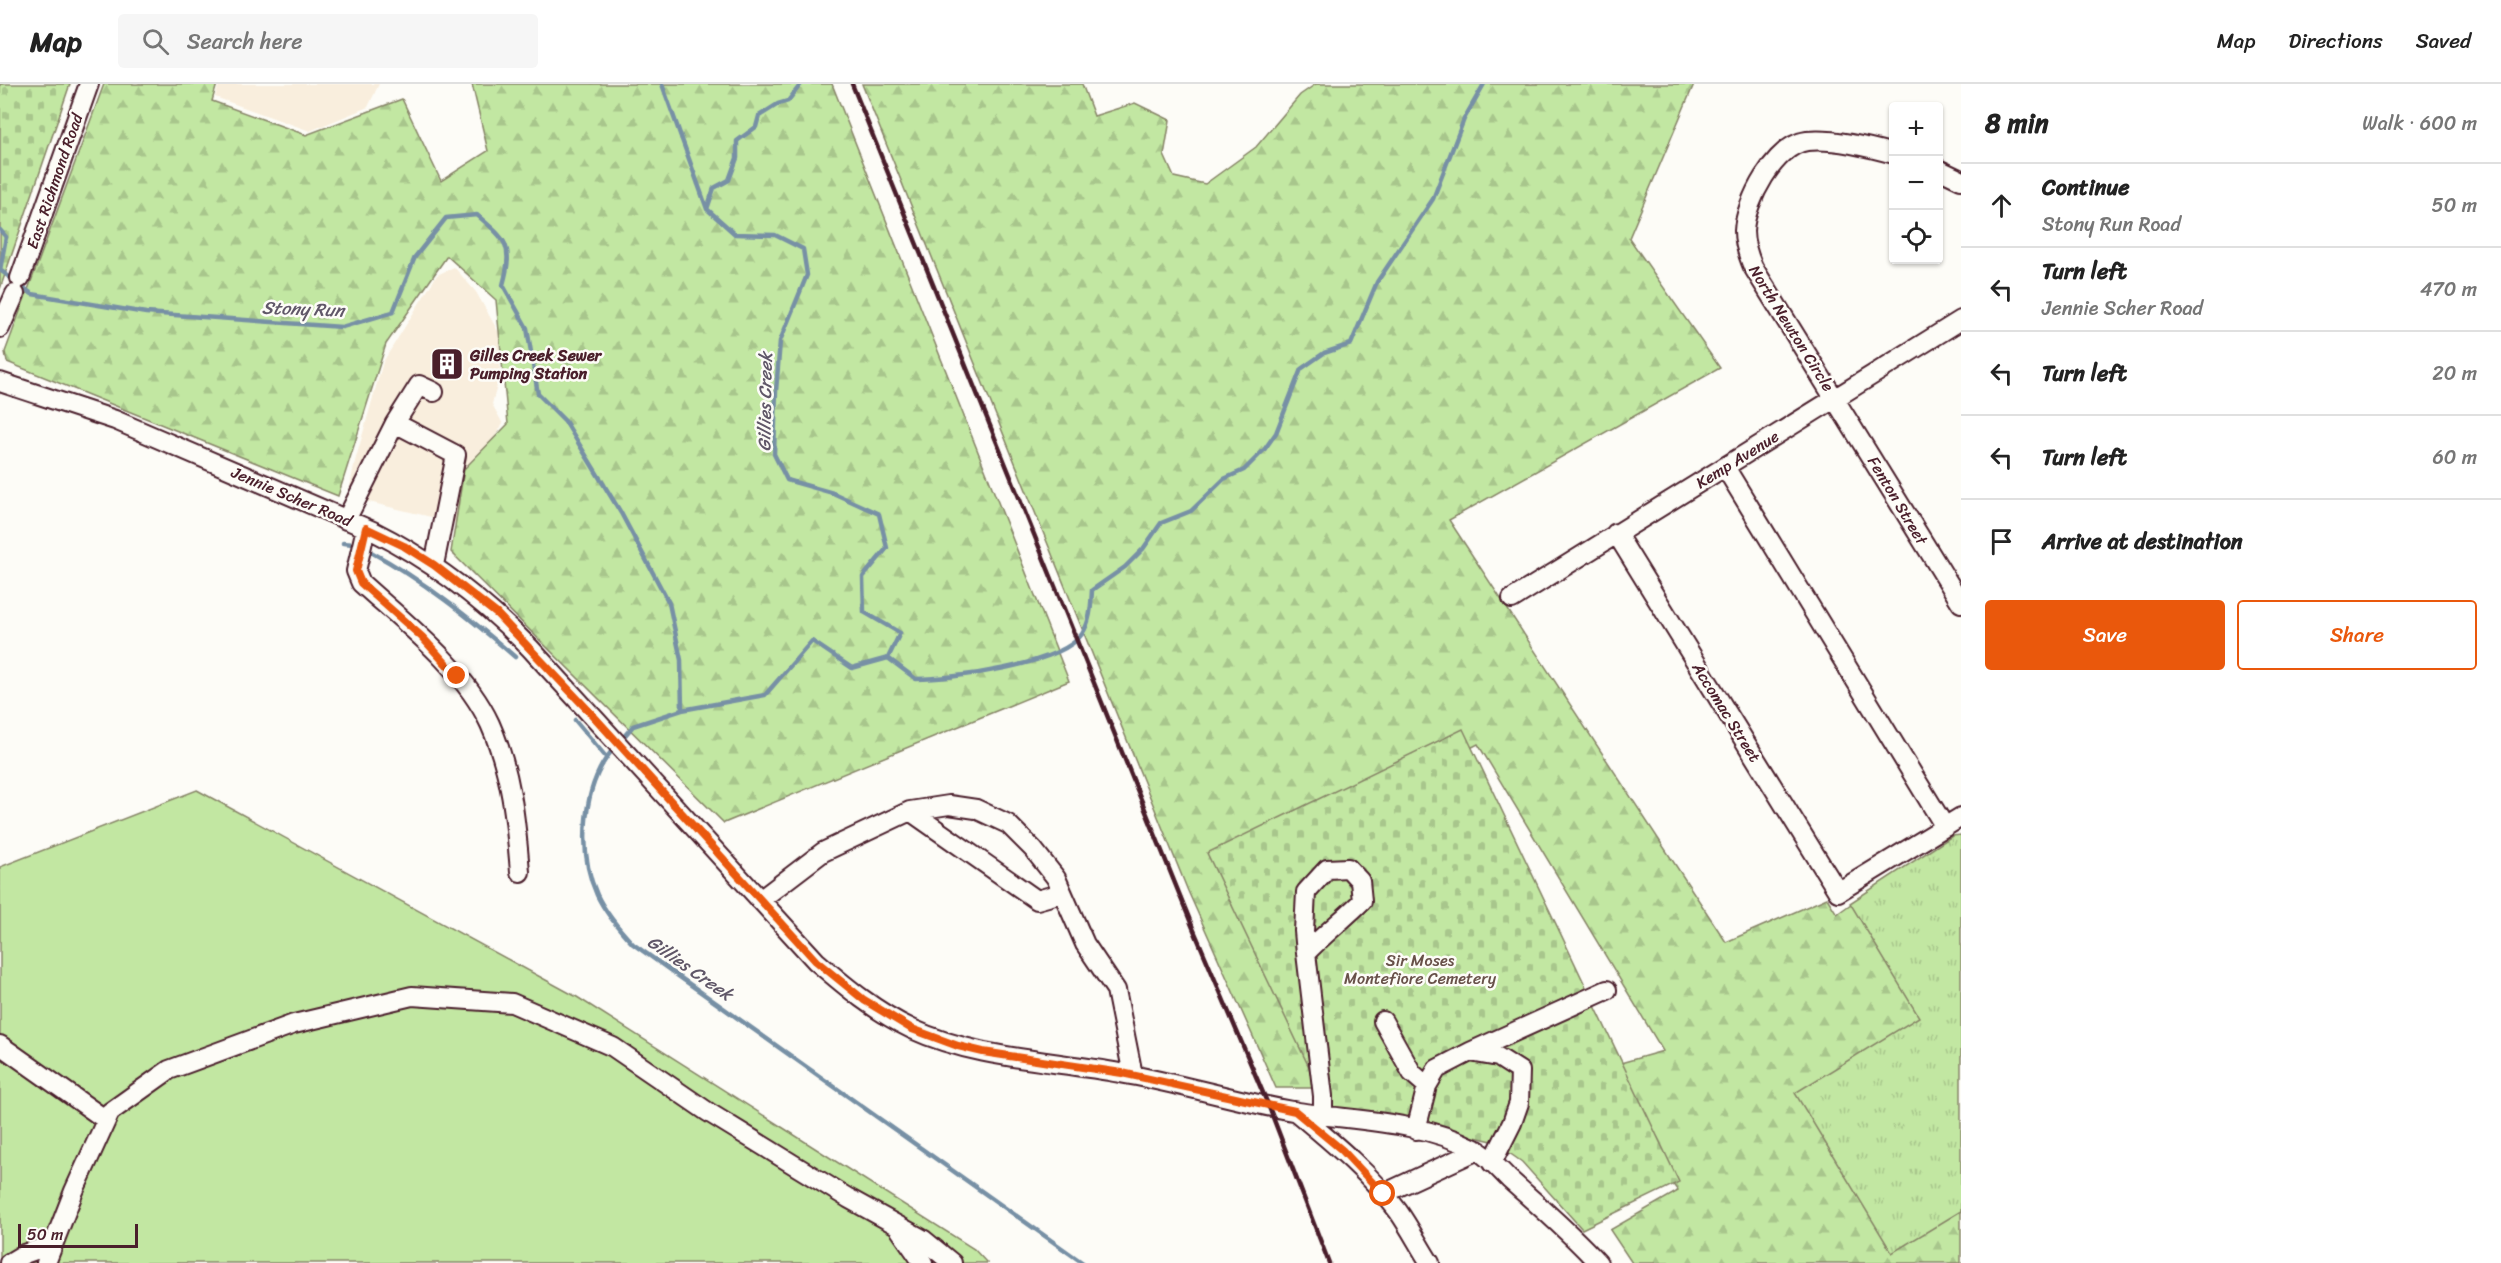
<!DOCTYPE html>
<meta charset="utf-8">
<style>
:root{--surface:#fff;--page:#f6f6f6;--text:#222;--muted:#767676;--line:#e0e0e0;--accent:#ea580c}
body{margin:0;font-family:Sriracha,sans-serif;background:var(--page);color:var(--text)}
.controls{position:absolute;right:18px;top:18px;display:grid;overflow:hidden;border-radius:6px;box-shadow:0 2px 4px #0004}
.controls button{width:54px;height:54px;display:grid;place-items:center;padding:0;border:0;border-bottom:2px solid var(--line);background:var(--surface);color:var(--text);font:30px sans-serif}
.scale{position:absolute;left:18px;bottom:15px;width:120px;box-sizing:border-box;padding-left:6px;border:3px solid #4a1f2b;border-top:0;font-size:16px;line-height:21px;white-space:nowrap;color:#4a1f2b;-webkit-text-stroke:4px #fdfcf7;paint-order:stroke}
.stop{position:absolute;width:18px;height:18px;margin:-14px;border:4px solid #ea580c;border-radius:50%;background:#fff}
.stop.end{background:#ea580c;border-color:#fff;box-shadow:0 2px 6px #0008}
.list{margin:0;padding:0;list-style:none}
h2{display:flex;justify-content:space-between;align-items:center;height:78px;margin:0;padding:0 24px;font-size:26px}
h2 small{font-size:20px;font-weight:400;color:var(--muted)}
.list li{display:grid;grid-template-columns:39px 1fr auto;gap:18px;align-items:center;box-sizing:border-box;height:84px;padding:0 24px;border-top:2px solid var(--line)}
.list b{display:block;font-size:22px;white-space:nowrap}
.list p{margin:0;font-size:20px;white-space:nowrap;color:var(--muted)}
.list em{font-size:20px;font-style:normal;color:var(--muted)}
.actions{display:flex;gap:12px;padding:18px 24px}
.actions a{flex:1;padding:14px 0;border:2px solid var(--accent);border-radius:6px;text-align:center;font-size:21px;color:var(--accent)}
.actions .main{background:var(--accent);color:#fff}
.icon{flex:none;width:33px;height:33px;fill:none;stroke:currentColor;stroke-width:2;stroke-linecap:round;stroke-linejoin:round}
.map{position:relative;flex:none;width:1961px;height:1179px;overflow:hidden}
header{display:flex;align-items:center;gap:36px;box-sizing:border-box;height:84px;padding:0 30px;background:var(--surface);border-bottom:2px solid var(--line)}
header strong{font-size:28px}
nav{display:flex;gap:33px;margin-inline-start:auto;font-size:21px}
.search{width:420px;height:54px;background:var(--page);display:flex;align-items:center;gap:15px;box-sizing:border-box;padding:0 21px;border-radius:6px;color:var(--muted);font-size:22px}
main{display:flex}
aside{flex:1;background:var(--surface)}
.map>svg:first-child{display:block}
.built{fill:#f9eedd}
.grass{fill:#c2e7a2;stroke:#868366;stroke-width:1.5}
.forest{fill:url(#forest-firs);stroke:#868366;stroke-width:1.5}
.cemetery{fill:url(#cemetery-stones);stroke:#868366;stroke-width:1.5}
.park{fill:url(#park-tufts);stroke:#868366;stroke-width:1.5}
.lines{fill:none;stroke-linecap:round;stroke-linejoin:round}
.stream{stroke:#7790a5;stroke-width:4.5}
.minor-casing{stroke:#4a1f2b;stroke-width:22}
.minor{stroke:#fdfcf7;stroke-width:18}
.rail{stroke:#4a1f2b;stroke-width:4.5}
.route{stroke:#ea580c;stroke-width:8}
.labels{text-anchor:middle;stroke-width:5;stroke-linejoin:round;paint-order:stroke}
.street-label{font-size:16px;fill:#4a1f2b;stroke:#fdfcf7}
.poi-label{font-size:16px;font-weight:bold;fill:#4a1f2b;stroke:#fdfcf7;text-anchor:start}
.park-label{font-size:16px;fill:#685149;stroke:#fdfcf7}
.water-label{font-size:18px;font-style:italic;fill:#605768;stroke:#fdfcf7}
</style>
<header>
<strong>Map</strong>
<div class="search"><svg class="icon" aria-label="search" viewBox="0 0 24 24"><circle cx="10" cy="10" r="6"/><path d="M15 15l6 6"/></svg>Search here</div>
<nav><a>Map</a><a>Directions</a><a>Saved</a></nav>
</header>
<main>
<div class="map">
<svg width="1961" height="1179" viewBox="0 0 1961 1179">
<defs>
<pattern id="forest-firs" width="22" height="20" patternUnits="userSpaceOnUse" patternTransform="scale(1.5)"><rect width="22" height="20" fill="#c2e7a2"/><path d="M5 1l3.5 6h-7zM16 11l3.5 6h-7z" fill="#a8c68c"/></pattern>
<pattern id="cemetery-stones" width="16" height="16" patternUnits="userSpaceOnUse" patternTransform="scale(1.5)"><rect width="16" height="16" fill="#c2e7a2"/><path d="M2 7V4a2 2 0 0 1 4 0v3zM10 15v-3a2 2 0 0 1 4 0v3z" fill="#a8c68c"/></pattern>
<pattern id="park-tufts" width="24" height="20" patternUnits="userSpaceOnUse" patternTransform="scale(1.5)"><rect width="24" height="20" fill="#c2e7a2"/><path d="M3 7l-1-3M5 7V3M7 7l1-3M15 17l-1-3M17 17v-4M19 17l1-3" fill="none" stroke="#a8c68c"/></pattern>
</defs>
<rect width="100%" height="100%" fill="#fdfcf7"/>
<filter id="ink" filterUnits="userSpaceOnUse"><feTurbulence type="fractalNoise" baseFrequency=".0167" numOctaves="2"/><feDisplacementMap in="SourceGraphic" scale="12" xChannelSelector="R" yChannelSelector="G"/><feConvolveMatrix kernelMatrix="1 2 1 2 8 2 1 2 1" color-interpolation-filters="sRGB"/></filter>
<g filter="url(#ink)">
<path class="built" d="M219,0H379L368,23L310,47L215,13Z
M454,183L476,208L499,249L500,291L492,320L503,340L466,398L456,439L348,413L354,381L383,278L437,191Z"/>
<path class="grass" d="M197,706L577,913L974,1165L987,1179H0V783Z"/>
<path class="forest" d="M104,0H217L212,17L306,51L402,15L441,97L488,67L472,0H832L1069,597L724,739L451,468L464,385L508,340L496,216L447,172L386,260L338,412L7,278L5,268Z
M862,0H1082L1094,32L1135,19L1170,36L1164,71L1174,93L1205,100L1256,63L1300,11L1316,0H1694L1629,154L1720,284L1449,436L1726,858L1827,814L1837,830L1862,812L1933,900L1961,1091V1179H1632L1610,1146L1678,1107L1619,1029L1557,997L1663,967L1478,660L1382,710L1314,1004H1276L1188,807Z"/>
<path class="cemetery" d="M0,0H70L0,205Z
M1463,645L1679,1098L1582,1145L1522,1078L1492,1057L1418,1040L1329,1025L1207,769Z"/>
<path class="park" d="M1961,751V1127L1892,1169L1795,1009L1919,933L1850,819L1952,752Z"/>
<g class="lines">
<path class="stream" d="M707,125L714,104L729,96L737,74V57L756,43L759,32L778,20L788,17L801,0
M0,146L6,153L0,186L32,210L146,229L342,243L393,228L415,173L446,134L477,131C506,156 514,161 503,201L527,244L538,310L565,337L621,429L669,519L681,576L682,626
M343,459L354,460
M371,468C423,496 471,535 515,573
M888,574L916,595C952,595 1061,581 1082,550C1091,536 1091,522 1092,506L1125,483L1143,465L1161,439L1191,427L1224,395L1244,386L1264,366L1276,349L1301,285L1324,269L1351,260L1377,198L1433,115L1464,35L1484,0
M575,636L606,673
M621,656L633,642L682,626L765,611L812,557L852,584L888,574L900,549L864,528L863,493L887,464L879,430L833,409L787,396L774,370L776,307L780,257L807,191L803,165L775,151L735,150L707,125L662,0
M616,662C582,698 577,767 597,811C606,830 619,845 633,860L1083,1179"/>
<defs>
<path id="minor" d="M1894,70C1869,63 1832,54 1807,57C1775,61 1745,118 1744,147C1744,160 1748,171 1753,183L1961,519
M1938,85L1961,96
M20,194L89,0
M0,244L15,210
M0,298L115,336L373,447C433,477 483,516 530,564L816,877C846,903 876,928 912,945C977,975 1051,976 1120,989C1180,999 1238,1018 1298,1028C1357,1037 1421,1037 1475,1065C1487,1071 1499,1085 1509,1095C1539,1122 1571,1149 1598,1179
M395,339L456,371L434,481
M1725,383L1945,743
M346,436L395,339L419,301L434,308
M366,444L356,487L361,499C405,539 464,584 490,640C511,687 516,737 520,788
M1616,449L1838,808L1961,733
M1512,515L1961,236
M910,727L1037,816L1062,809
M760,816L823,768L910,727L949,721L976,725L1008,740L1033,765L1056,794L1085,860L1116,906L1133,991
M1306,869C1324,850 1344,835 1362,817L1360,797L1348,784L1327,785L1306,808L1304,847L1306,869L1323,1012V1032
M1383,937L1412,989L1427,1002
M0,961L106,1036
M1470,968L1607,906
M1295,1027C1332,1058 1370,1089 1398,1127C1410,1144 1419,1162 1430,1179
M1416,1046L1427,1002L1437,985L1470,968L1498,973L1520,987L1519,1019L1512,1039L1492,1079
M1383,1110L1478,1066
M900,1146L923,1179
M9,1179L24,1170L53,1160
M46,1179L74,1107L110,1028L169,986L294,940L412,912L512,919L613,963L708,1028L848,1114L924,1156L952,1179"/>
</defs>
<use href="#minor" class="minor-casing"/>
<use href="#minor" class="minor"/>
<path class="rail" d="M852,0L1193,844L1269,1023L1329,1179"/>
</g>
</g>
<g class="lines" filter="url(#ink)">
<path class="route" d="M457,592L422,553L361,499L356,487L366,444L404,462L434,481L497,530L587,625L816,877L864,916L912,945L958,962L983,968L1122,989L1295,1027L1342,1066L1383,1110"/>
</g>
<defs>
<symbol id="building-square" viewBox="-11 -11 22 22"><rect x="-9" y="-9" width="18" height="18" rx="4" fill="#4a1f2b" stroke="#fdfcf7"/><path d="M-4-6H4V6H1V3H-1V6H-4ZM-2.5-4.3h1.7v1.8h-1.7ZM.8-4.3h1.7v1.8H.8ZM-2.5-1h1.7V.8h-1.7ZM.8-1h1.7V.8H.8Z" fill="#fff"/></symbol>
</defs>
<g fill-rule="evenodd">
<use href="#building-square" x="428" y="261" width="38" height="38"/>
</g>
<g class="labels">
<g class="street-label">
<text transform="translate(54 97) rotate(-71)" y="6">East Richmond Road</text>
<text transform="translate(1792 244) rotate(58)" y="6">North Newton Circle</text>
<text transform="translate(1737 375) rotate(-32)" y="6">Kemp Avenue</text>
<text transform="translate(292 412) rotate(23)" y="6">Jennie Scher Road</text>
<text transform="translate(1898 416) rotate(59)" y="6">Fenton Street</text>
<text transform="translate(1727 628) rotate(58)" y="6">Accomac Street</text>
</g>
<g class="poi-label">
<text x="470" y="277">Gilles Creek Sewer<tspan x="470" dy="18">Pumping Station</tspan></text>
</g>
<g class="park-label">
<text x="1420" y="882">Sir Moses<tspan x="1420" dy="18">Montefiore Cemetery</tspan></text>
</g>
<g class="water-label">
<text transform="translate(303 225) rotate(2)" y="6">Stony Run</text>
<text transform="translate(765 318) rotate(-89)" y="6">Gillies Creek</text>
<text transform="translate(690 884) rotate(35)" y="6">Gillies Creek</text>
</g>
</g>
</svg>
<div class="controls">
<button>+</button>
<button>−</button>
<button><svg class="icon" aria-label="locate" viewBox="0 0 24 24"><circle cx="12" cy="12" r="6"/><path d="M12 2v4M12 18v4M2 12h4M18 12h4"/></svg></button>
</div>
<div class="scale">50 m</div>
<div class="stop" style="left:1383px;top:1110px"></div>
<div class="stop end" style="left:457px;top:592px"></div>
</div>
<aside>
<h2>8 min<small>Walk · 600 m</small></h2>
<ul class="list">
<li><svg class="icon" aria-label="ahead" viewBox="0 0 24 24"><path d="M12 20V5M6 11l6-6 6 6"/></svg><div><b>Continue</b><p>Stony Run Road</p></div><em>50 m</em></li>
<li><svg class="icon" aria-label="left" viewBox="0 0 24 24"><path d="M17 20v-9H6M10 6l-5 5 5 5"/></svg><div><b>Turn left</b><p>Jennie Scher Road</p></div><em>470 m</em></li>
<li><svg class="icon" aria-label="left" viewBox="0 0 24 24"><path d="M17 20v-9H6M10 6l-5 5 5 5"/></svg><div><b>Turn left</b></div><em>20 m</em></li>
<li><svg class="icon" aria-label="left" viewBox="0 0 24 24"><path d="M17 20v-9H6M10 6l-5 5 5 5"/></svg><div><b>Turn left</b></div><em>60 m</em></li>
<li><svg class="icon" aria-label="arrive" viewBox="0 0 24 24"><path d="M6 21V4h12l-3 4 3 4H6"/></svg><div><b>Arrive at destination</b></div></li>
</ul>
<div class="actions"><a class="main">Save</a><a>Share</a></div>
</aside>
</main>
